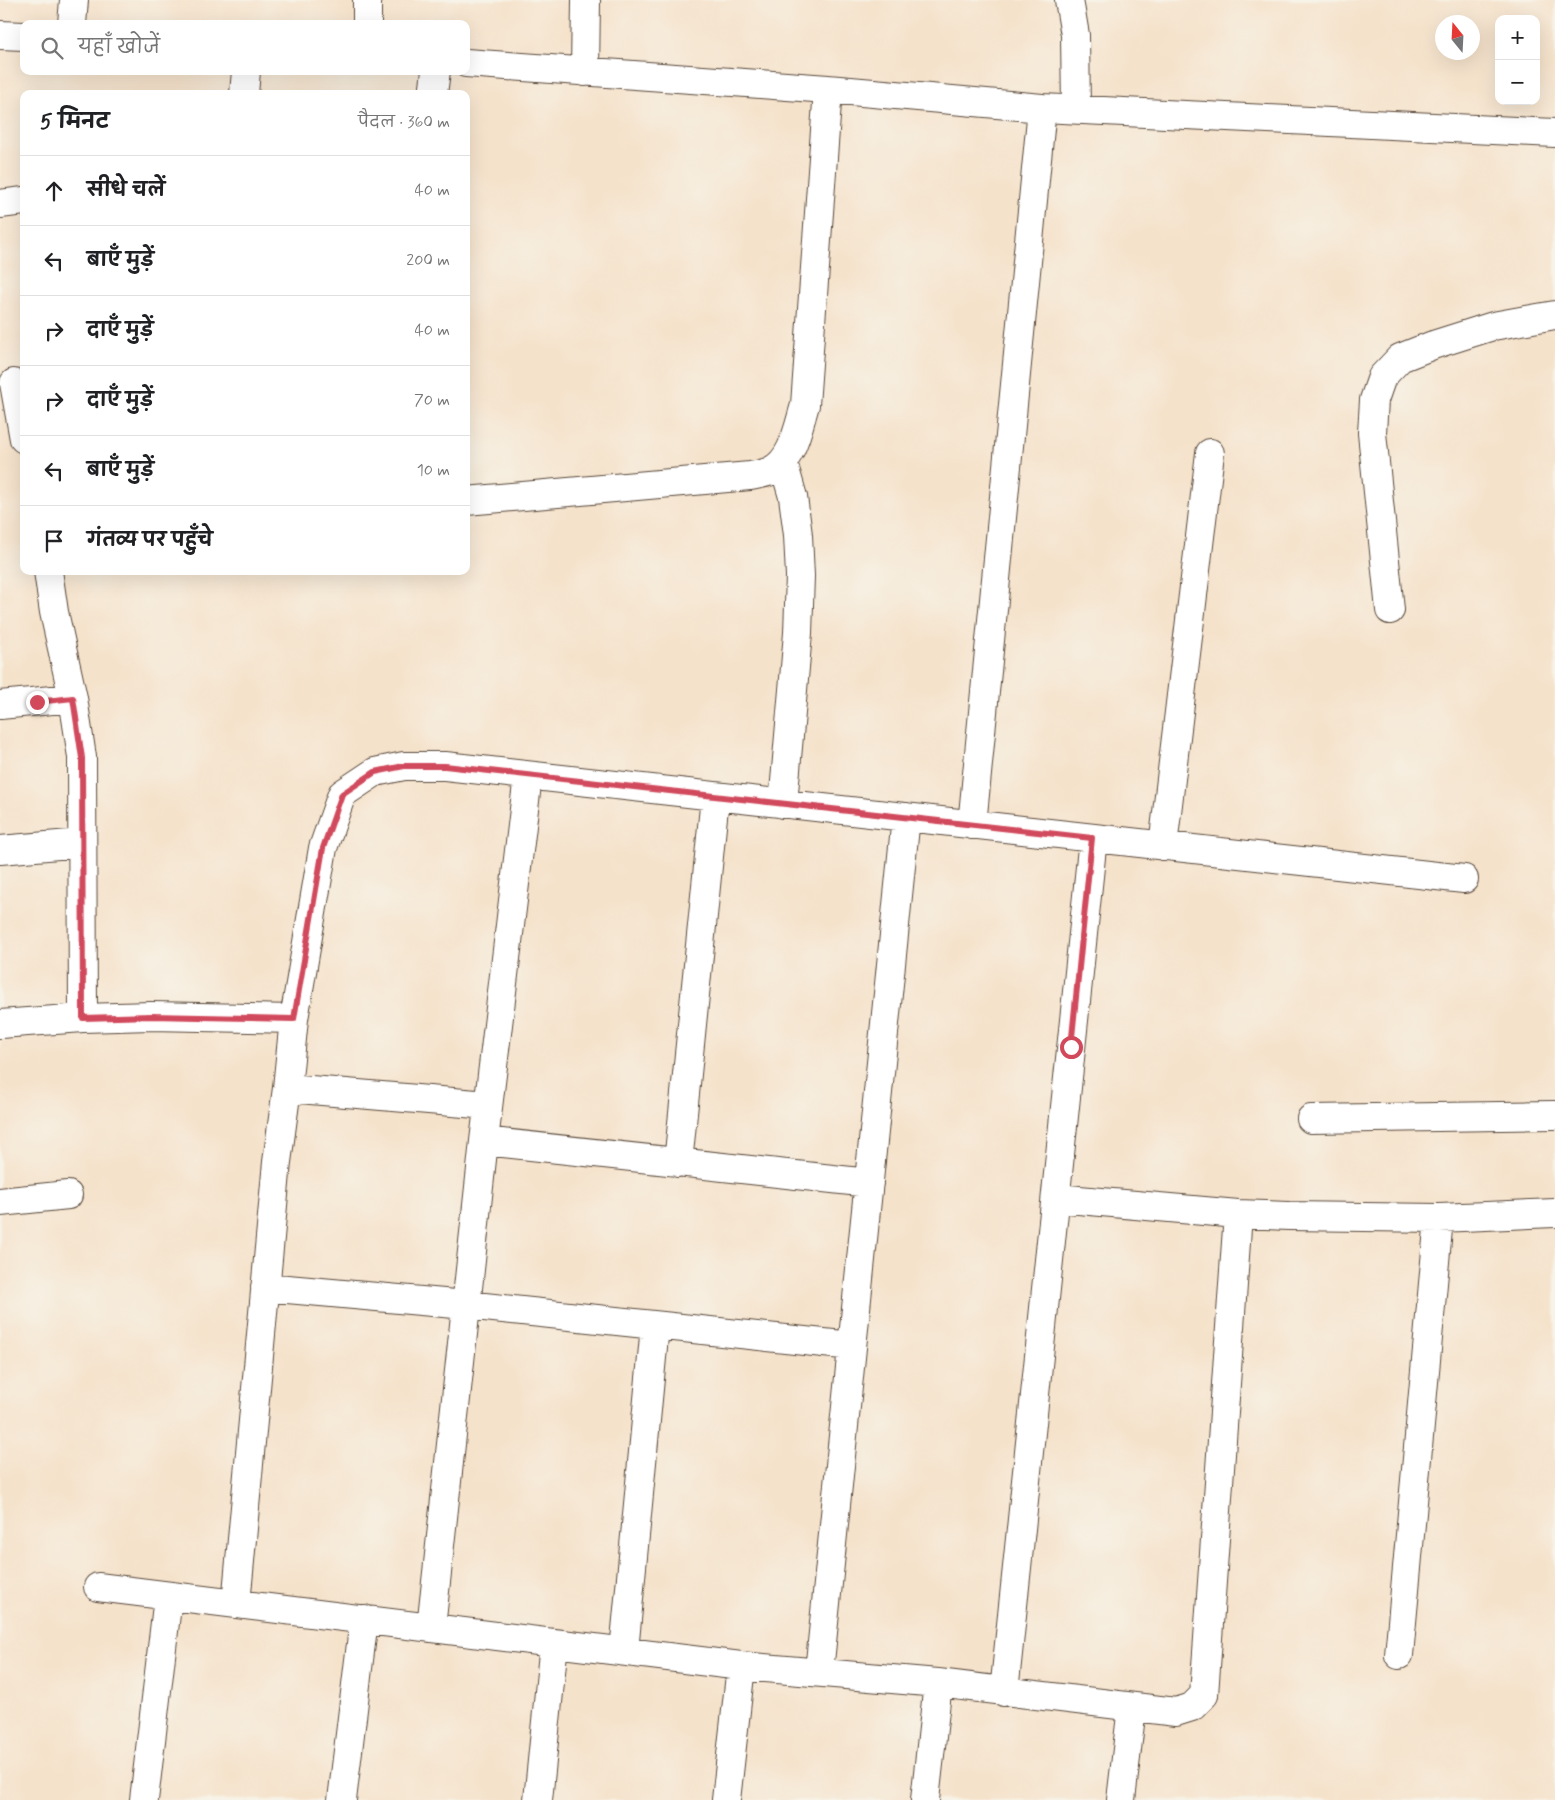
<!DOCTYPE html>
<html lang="hi">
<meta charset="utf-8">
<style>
:root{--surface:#fff;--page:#f2f2f2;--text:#202124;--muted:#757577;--line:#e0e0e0}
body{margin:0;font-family:Mynerve,"Playpen Sans Deva",sans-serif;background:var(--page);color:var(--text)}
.controls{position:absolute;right:15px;top:15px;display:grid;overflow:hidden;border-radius:10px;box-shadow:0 5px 20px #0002}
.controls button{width:45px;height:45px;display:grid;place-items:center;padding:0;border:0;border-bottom:1px solid var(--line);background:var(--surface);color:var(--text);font:25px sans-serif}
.compass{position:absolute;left:1435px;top:15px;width:45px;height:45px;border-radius:50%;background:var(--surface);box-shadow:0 5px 20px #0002;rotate:342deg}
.stop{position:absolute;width:15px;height:15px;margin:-11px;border:4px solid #d1495b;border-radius:50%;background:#fff}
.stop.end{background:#d1495b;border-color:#fff;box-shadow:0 1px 5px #0008}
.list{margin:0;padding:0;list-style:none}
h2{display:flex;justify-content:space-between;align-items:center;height:65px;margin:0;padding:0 20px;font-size:21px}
h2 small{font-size:16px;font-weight:400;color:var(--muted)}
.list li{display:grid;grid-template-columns:32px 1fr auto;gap:15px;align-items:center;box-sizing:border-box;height:70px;padding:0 20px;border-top:1px solid var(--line)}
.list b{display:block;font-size:19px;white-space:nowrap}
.list em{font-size:16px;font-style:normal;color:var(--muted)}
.icon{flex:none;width:28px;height:28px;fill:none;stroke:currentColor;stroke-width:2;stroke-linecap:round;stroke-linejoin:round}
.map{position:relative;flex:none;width:1555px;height:1800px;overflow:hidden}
.search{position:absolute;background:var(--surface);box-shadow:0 5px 20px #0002;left:20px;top:20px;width:450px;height:55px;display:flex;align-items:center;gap:12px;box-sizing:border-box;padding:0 18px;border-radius:10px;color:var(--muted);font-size:19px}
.panel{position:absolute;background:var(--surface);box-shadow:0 5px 20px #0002;left:20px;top:90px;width:450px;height:485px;border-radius:10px}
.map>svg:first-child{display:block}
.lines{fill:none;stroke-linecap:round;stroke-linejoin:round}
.minor-casing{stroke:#574638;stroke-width:30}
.minor{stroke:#fff;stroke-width:28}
.route{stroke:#d1495b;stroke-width:6}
</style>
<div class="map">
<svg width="1555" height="1800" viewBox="0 0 1555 1800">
<rect width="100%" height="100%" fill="#f7f3e8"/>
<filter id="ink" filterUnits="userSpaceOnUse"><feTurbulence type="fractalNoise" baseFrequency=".02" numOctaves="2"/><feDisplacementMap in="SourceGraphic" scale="10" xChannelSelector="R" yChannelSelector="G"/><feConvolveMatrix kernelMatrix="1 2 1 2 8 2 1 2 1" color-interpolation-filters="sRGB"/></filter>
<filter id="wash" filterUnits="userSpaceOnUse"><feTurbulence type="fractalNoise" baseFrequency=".0096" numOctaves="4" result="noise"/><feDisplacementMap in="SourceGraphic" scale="20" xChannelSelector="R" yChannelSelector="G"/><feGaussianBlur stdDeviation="1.12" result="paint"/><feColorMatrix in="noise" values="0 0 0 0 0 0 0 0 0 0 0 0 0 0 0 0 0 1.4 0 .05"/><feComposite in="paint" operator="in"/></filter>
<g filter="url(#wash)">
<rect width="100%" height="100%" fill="#f5e2cb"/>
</g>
<g filter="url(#ink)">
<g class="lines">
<defs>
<path id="minor" d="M367,0V24
M1069,0L1075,35L1076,109
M72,24L74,0
M0,35L24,36
M466,63L828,89L1042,108L1555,133
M585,72L586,0
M244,94L246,71
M433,94L436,71
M0,204L24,201
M14,383L24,439
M783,462L793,497L798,535L800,576L798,633L783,804
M466,501L750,476C756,475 764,474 770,471C793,461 798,427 805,405L828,89
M48,571L54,612L73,698L82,757L83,1018
M1390,610L1372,433L1374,400L1382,377L1400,358L1433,345L1493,326L1555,315
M0,705L73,698
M972,825L1042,108
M1163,846L1210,453
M0,850L82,843
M0,1024L83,1018L151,1016L294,1019
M287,1088L488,1105
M1311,1119L1555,1115
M484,1141L869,1183
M678,1163L715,797
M1056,1198L1238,1214L1289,1216L1439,1218L1555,1213
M0,1202L68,1195
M265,1287L466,1305L852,1346
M98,1587L741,1666L938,1683L1176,1712L1192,1707L1204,1695L1238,1214
M236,1604L277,1162L287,1088L294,1019L323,848L342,794L375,772L404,766H445L1464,879
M431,1628L484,1141L528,776
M624,1651L655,1326
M1399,1655L1439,1218
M819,1672L906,817
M1004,1692L1093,838
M144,1800L168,1597
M342,1800L364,1619
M538,1800L554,1643
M726,1800L741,1666
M925,1800L938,1683
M1121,1800L1132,1707"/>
</defs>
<use href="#minor" class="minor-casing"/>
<use href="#minor" class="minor"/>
</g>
</g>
<g class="lines" filter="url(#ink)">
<path class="route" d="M37,702L73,698L82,758L83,1018L151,1016L294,1019L323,848L342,794L375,772L404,766H445L1092,838L1071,1047"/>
</g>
</svg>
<div class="controls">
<button>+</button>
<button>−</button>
</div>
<svg class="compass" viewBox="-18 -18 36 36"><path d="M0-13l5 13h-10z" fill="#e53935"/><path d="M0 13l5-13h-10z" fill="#757577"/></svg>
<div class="stop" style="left:1071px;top:1047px"></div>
<div class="stop end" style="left:37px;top:702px"></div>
<div class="search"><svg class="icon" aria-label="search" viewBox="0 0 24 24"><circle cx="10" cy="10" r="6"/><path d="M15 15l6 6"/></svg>यहाँ खोजें</div>
<section class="panel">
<h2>5 मिनट<small>पैदल · 360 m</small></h2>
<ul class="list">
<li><svg class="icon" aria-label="ahead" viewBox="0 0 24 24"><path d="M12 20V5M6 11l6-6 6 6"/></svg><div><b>सीधे चलें</b></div><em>40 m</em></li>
<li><svg class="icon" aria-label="left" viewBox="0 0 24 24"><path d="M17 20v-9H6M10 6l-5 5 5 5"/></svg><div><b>बाएँ मुड़ें</b></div><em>200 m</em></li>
<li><svg class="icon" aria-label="right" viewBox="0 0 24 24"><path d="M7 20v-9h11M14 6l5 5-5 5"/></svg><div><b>दाएँ मुड़ें</b></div><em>40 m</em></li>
<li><svg class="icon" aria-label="right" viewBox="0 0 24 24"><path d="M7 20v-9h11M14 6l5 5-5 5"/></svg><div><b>दाएँ मुड़ें</b></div><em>70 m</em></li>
<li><svg class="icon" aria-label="left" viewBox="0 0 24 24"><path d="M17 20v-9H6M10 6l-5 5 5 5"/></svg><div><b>बाएँ मुड़ें</b></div><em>10 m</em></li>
<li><svg class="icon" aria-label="arrive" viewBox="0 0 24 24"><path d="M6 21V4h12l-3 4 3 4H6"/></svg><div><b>गंतव्य पर पहुँचे</b></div></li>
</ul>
</section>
</div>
